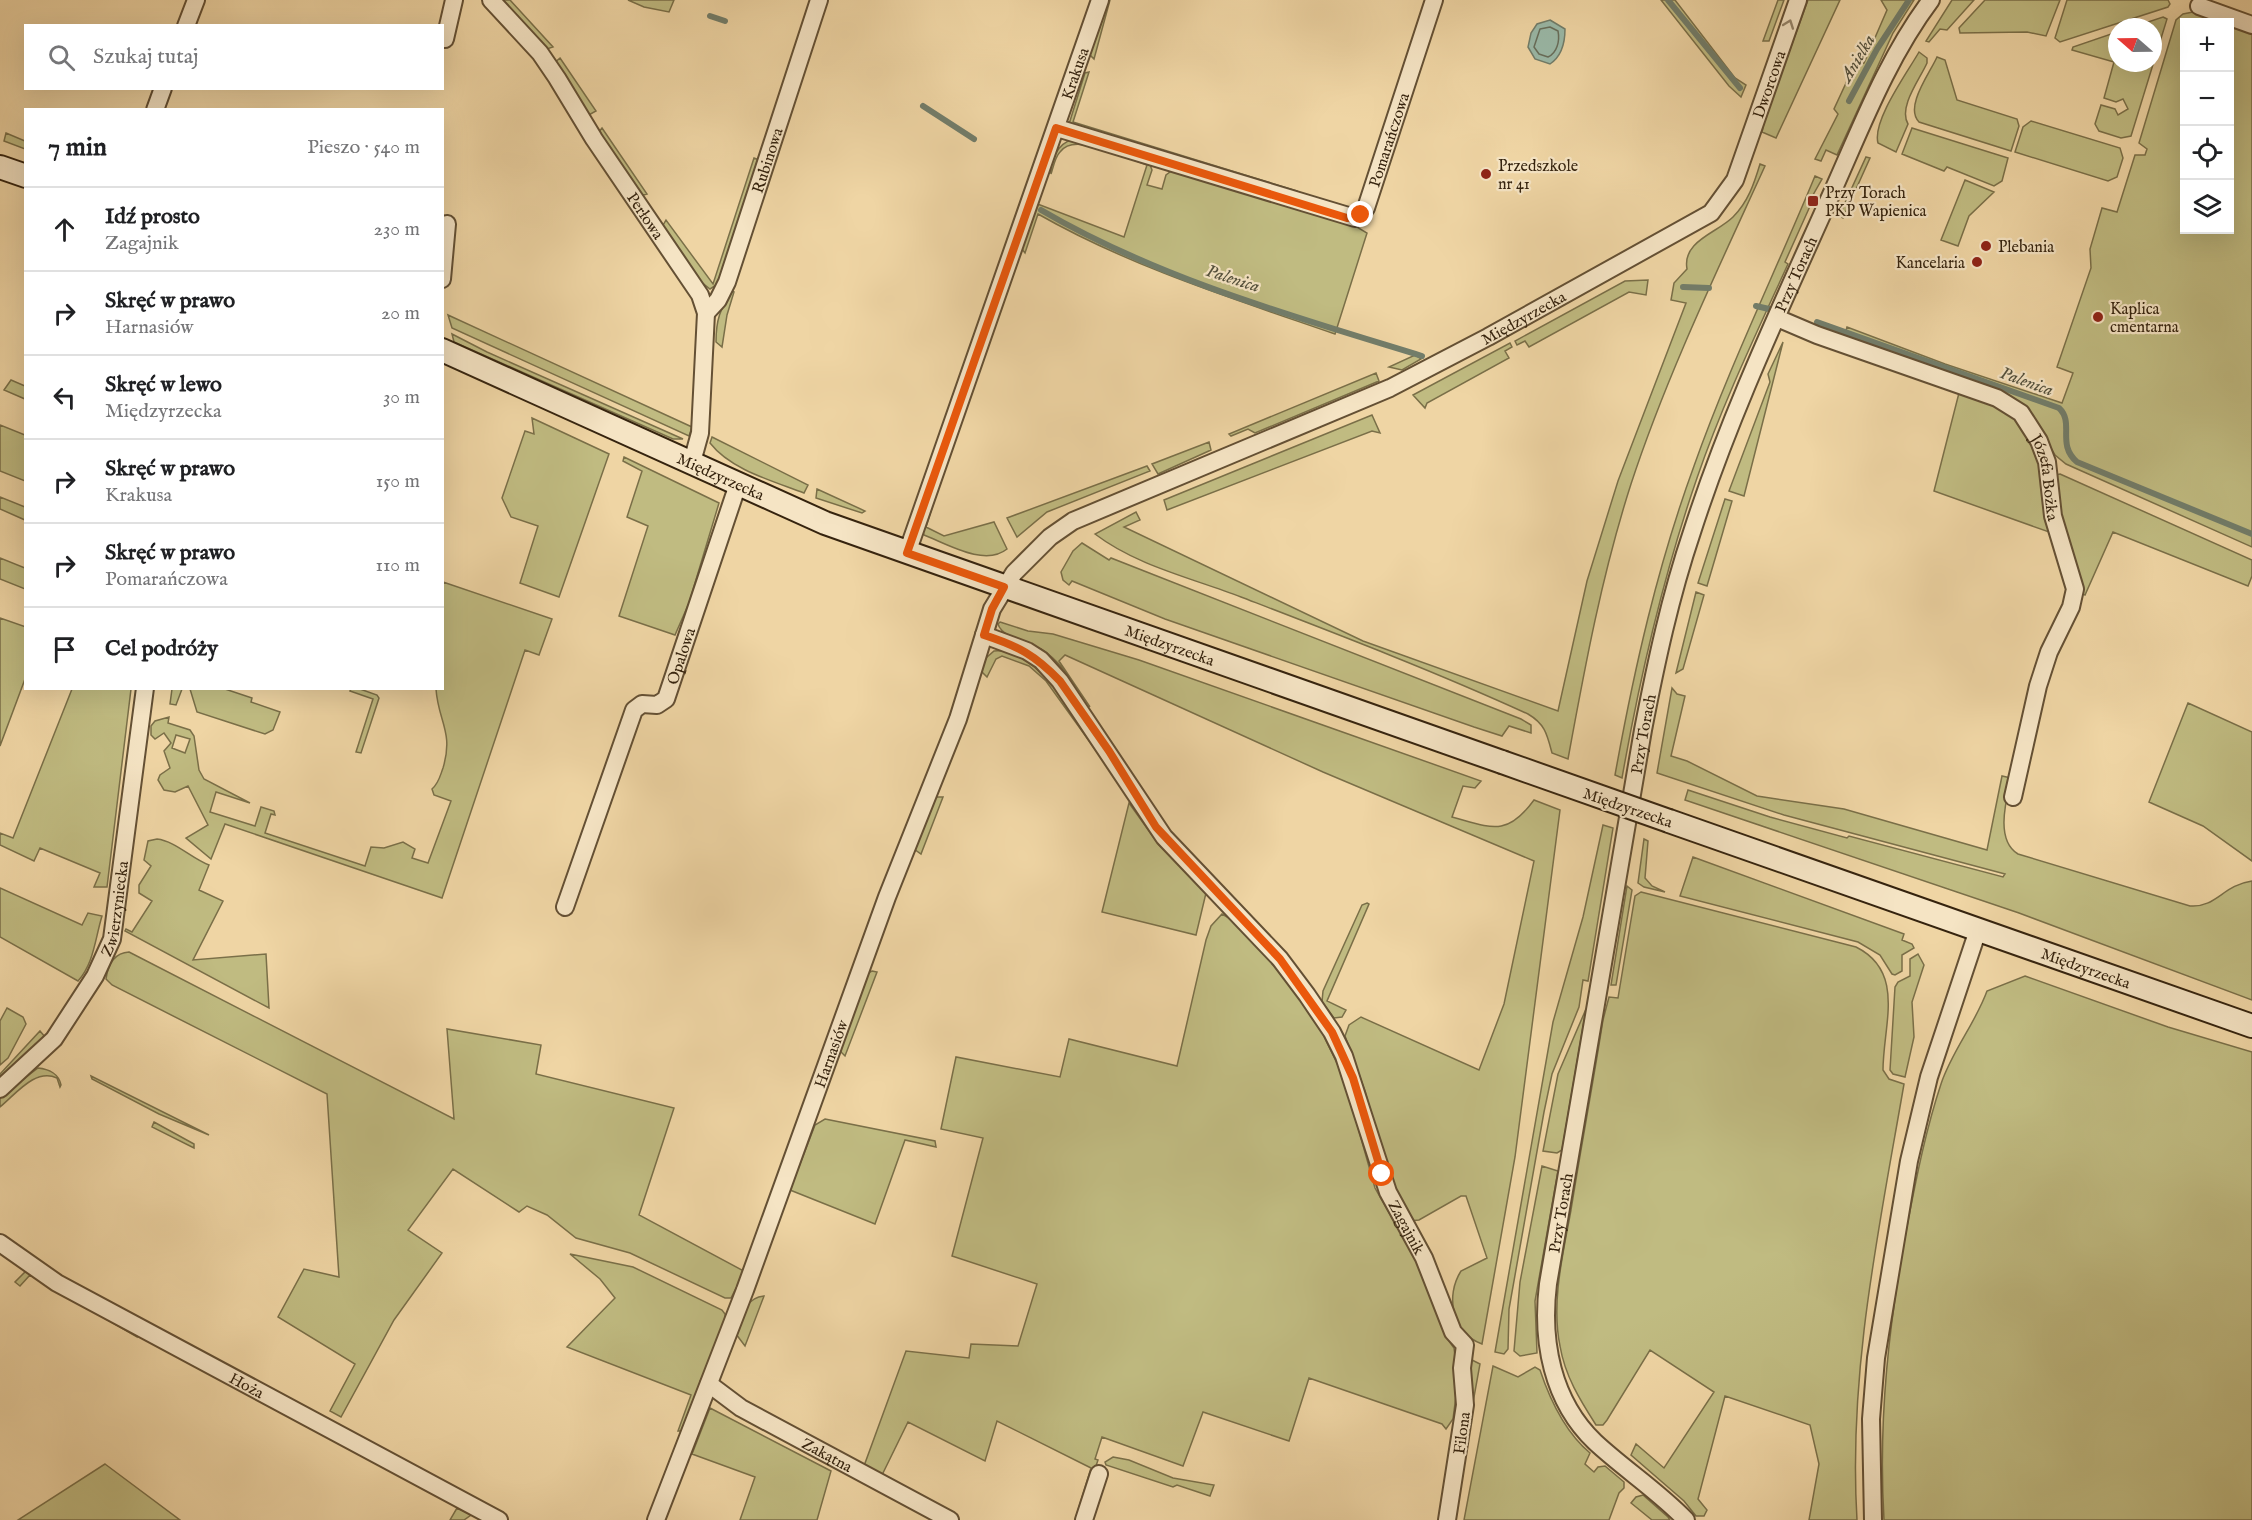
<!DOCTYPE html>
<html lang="pl">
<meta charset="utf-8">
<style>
:root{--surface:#fff;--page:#f6f6f6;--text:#202124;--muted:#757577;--line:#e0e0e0}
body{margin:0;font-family:"IM FELL English",serif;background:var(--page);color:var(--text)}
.controls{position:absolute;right:18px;top:18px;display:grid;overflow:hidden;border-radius:0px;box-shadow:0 6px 24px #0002}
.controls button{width:54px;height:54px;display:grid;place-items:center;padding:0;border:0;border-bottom:2px solid var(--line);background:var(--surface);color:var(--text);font:30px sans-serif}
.compass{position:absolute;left:2108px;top:18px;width:54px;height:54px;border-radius:50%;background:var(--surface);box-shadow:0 6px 24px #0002;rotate:290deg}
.stop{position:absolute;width:18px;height:18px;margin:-14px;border:4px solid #ea580c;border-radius:50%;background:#fff}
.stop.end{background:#ea580c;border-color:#fff;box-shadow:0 2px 6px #0008}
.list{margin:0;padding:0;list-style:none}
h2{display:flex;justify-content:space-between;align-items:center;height:78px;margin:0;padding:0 24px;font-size:26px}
h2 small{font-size:20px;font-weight:400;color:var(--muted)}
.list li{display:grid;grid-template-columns:39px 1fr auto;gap:18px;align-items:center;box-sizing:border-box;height:84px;padding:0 24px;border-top:2px solid var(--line)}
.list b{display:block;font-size:22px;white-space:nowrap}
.list p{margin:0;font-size:20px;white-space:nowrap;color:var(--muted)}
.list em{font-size:20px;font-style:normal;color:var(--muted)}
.icon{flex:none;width:33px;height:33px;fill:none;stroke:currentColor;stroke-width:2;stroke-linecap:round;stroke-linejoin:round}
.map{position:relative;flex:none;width:2252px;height:1520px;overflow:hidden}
.search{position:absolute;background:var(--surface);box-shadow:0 6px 24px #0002;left:24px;top:24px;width:420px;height:66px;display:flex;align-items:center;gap:15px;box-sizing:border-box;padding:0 21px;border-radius:0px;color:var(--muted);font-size:22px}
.panel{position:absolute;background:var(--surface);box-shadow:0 6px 24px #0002;left:24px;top:108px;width:420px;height:582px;border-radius:0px}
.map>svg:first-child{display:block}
.green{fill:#c0bb81;stroke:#7a6f48;stroke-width:1.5;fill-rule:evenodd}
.water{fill:#9ab9a8;stroke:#727d6a;stroke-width:1.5}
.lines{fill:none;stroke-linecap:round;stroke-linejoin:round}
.shore{stroke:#686e5b;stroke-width:1.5}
.stream{stroke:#727d6a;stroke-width:6}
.street-casing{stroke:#645034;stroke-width:20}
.secondary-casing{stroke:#35230e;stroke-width:26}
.street{stroke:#f5e4c4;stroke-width:16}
.secondary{stroke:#f5e4c4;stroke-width:22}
.secondary-bridge-casing{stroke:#35230e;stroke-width:26;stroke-linecap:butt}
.secondary-bridge{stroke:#f5e4c4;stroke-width:22}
.oneway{stroke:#958469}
.route{stroke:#ea580c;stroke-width:8}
.poi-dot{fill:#8f2418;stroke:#f5e4c4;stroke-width:2}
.labels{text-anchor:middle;stroke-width:4.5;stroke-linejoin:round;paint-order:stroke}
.street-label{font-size:16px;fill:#35230e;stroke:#f5e4c4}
.poi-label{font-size:16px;fill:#35230e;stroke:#f5e4c4;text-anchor:start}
.water-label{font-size:18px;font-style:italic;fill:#53503c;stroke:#f5e4c4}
</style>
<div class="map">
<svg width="2252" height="1520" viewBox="0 0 2252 1520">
<rect width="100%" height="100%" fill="#efd5a4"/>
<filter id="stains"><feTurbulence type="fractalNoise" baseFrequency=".00333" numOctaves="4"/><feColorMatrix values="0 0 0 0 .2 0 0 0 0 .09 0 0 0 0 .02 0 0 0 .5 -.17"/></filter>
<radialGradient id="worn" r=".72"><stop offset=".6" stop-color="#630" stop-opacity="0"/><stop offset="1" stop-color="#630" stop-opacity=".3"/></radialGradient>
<path class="green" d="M499,0H510L553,47L544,50Z
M628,0H674L669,12L644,7Z
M1105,0H1110L1094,59L1088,53Z
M1661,0H1675L1735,78L1746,85L1741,97L1729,86Z
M1778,0H1784L1769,41H1763Z
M1808,0H1840L1776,138L1762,132L1765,118Z
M1881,0H1914L1893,33L1837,155L1826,150L1821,161L1815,159L1838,114L1834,109L1853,68L1864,63L1887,10Z
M1952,0H1974L1947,30L1940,29L1929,42L1926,41Z
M1985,0H2060L2046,36L2027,32L1960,33L1959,28Z
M2067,0H2168L2170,4L2168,7L2060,42L2055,38Z
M2198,11L2252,30V547L2066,464L2055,455L2034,421L1844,338L1847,327L1945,364L2062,403L2073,373L2057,367L2091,268L2090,249L2102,208L2117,212L2135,155H2145L2147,149L2139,143L2176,20L2183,14ZM2184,22H2230V230H2184Z
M2163,17L2167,19L2131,136L2121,138L2099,131L2095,124L2101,105L2115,109L2118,115L2128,109L2123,99L2116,102L2104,98L2114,62L2072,50L2073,47L2117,32V63H2153V27H2133Z
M1919,52L1927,58V63C1920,79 1898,107 1908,124L1896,152L1878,143C1872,121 1907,73 1919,52Z
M1937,57L1945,60L1957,100L2017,119L2019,126L2011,151L1919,122C1904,107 1930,73 1937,57Z
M560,58L596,111L587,116L553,64Z
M1089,72L1073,122L1297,191L1296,195L1069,124L1085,73Z
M2031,121L2120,148L2123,158L2117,177L2108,181L2015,152L2023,127Z
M602,128L647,194L640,196L598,133Z
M1912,128L2008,158L2002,181L1994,186L1947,167L1944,171L1902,154Z
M6,133L25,141V149L4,141Z
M1072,140L1116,152L1118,155C1102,151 1073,135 1060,152C1055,157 1053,168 1051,174C1049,162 1058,143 1072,140Z
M1133,157L1149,162L1152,170L1147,185L1162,189L1166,175L1174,169L1352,224L1367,233L1335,334C1234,299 1131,267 1038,214L1025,253L1022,249L1035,203L1124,237L1147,165L1131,159Z
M1866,157L1870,158L1843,218L1839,216Z
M754,158L759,160L718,284L710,289L700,281L662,227L666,220L713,284Z
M1760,164L1765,166C1718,269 1666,377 1631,484C1602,574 1585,666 1568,759L1552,753C1547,734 1545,724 1528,714C1434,671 1337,634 1241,597C1192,578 1137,566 1095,534L1136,512L1140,520L1124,527L1363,641L1558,711L1587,581L1618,481L1686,303L1671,300L1674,283L1687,269C1682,241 1717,233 1733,217C1748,202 1754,184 1760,164Z
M1815,176L1822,179L1809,202L1811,204L1785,262L1788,264C1756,334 1722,405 1697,478C1663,576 1640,676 1622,778L1615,775C1634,670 1657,567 1694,466C1729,367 1775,273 1815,176Z
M1965,180L1994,192L1969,216L1958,246L1941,240Z
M1648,280L1646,295L1629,292L1529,347L1525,341L1517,345L1515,341L1625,281Z
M732,291L734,292L727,315L722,347L716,342C716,320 720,309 732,291Z
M448,315L692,427L689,436L452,328Z
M452,334L487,352L683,439H673L454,342Z
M1783,342L1744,496L1729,491L1770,382L1768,374Z
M1510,343L1512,347L1505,351L1509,358L1427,403L1425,408L1413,395Z
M1415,355L1421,359L1402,370L1389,367Z
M1376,373L1379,381L1255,433L1248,429L1231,436L1229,434Z
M11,380L25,386V399L4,390Z
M1960,389C2040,413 2042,459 2049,532L1934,491Z
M1372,415L1380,433L1372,431L1167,510L1164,500Z
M532,418L609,454L559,597L520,583L538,526L511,517L502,498L525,431L534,434Z
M0,425L25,435V481L0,471Z
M712,437L808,485L804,493C773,481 731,470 710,443Z
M1209,442L1211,450L1158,474L1152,464Z
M624,457L719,503L689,603L675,635L619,616L648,526L627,517L642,471L623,461Z
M1147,466L1150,471L1047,512L1017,537L1007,518Z
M2060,474L2252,560V576L2248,586L2113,532L2085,595L2080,593L2059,515L2055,475Z
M939,485L926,527L944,536L994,522L1007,549C985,567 947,544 924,535L923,532Z
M817,489L865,511L862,513L816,498Z
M0,497L25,507V520L0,509Z
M1725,499L1732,501L1707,586L1698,583Z
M1082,543L1109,560L1111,558L1521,719L1531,725V733L1509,726L1502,736L1474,727L1165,619L1072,581L1069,585L1063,580L1061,572L1073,551Z
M0,558L25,568V589L0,579Z
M443,582L552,619L539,655L525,650L442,898L225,824L211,859L186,838L208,825L188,786L175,792L164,790L158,780L160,775L170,768L164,751L171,743L164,733L155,739L151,735V726L155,721L169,717L168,723L190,730L194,736L199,770L204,779L250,803L216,792L210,812L255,826L261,807L274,811L275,815L271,814L265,833L365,866L371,847L384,848L403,842L415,849L412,858L428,863L451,801L434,795L432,789C439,783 440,776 443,768C454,732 438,721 436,689L442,688ZM176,735L190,739L185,753L172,748Z
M1696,592L1704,595L1683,669L1676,673Z
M0,618L26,627L25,679L0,746Z
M1000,622L1028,631L1053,634L1139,660L1481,781L1475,788L1463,786L1452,817C1492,828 1507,837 1534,800L1560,810L1515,1157L1482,1344C1452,1333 1445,1296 1461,1271L1487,1258L1466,1196H1461L1419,1220L1409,1221L1389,1178L1365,1091L1345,1036L1349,1025L1361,1017L1479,1070L1504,1004L1534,861L1323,772L1065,655L1059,661L1090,707C1076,687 1062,662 1041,649C1029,642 1002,638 998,624Z
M994,651C1041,646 1090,737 1113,770L1115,777L1046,681L1029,666L1002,656L996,659L987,677L981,671L986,658Z
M351,688L360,689L377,695L379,698L361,753L356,752L373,699L350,691Z
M1672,688L1677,694L1685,696L1671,756L1687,761L1757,796L1844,809L1987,850L2002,776L2011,778C2006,801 1995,840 2018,854L2190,906C2216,908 2223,885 2252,881V1000L2019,913L1685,800L1688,790L1770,817L1847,838L1849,836L2003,877L2005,874L1784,815L1657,773Z
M72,689H131L107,887H94L100,873L40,848L34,861L0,845V833L13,838Z
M172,689H182L176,705L170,704Z
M190,689H225L252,698L251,702L280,712L273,730L265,734L197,712Z
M2188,703L2252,732V861L2203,826L2149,802Z
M935,797H943L921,854L914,849Z
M1129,803L1159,845L1206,893L1196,935L1102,912Z
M1603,825L1613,828L1588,981L1583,980L1579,1007L1552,1074L1544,1112L1509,1309L1508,1349L1504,1354L1495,1352L1553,1022L1583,917Z
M157,839C175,841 191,858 209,865L199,890L223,901L193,960L266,954L269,1008L125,931L126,929L132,932L152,901L139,893V885L151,866L144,860L148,841Z
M1644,839L1648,841L1645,878L1652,886L1665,892L1644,887L1638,883Z
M1693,857L1904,934L1902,940L1912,944L1914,948L1902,955V971L1895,975L1892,974L1880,955L1858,942L1680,896Z
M1627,886L1632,890L1616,985H1611Z
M0,888L82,925L88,913L102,916C95,939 94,963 78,981L0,937Z
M1641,892L1856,947C1906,972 1883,1025 1883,1070L1889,1079L1904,1084C1879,1229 1848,1372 1857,1520H1809L1819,1464L1810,1425L1725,1396L1698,1499L1707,1510L1704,1516H1696L1684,1501L1631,1455L1636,1444L1664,1468L1714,1392L1650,1350L1607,1420L1603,1425H1596C1580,1400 1565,1376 1560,1346C1551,1302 1563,1254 1571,1210C1581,1147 1593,1084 1603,1020L1609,997L1618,998L1635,896Z
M1367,903L1369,904L1327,1001L1346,1010L1342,1017L1334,1018L1322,1002L1323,991L1362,905Z
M1222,914L1229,918L1264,953L1298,997L1322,1032L1344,1078L1375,1188L1418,1264L1446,1337L1454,1348L1458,1380L1453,1419L1446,1429L1442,1424L1309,1378L1289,1441L1203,1412L1183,1466L1102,1437L1095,1459L1098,1460L1078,1520H1075L1091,1468L997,1421L985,1461L908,1422L882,1475L864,1466L906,1351L969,1358L971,1344L1018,1346L1037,1284L952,1256L983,1138L941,1129L956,1057L1060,1077L1069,1039L1177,1066L1206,940L1211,926Z
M129,952L454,1119L447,1029L541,1045L536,1074L674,1108L639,1215L742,1270L744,1272L731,1298H725L630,1253L576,1238L547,1215L527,1206L519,1212L453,1169L408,1230L442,1253L394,1320L341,1417L330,1411L355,1364L278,1317L304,1269L339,1277L327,1094L112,985L106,979C108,964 114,953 129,952Z
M1918,954L1924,965L1912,1002L1914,1037L1905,1077L1893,1074L1890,1070L1895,987L1898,982L1910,976V959Z
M872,971L877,972L845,1056L841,1052V1047L868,973Z
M2025,976L2168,1027L2252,1052V1520H1884C1878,1419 1889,1321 1908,1221C1917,1175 1926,1129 1941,1084C1952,1051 1975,1024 1987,991Z
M7,1008L23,1017L26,1024L8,1058L0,1065V1021Z
M1586,1009L1562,1150L1557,1153L1543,1151L1558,1074Z
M40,1031L45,1037L0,1080V1074Z
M38,1068C49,1069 59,1074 61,1085L60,1087L57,1078C35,1068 16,1094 0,1107V1097Z
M91,1076L209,1135L159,1114L92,1079Z
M825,1119L935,1141L936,1147L905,1140L875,1224L790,1190L815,1125Z
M154,1122L194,1144V1148L152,1127Z
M1542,1166L1558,1171L1535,1301L1537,1353L1520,1356L1514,1351L1520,1282Z
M570,1254L633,1267L722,1310L725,1314C728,1338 701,1361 705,1380L685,1431H678L691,1395L567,1347L615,1298L600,1279Z
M26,1271L137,1334V1337L30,1275L20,1286L15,1282Z
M764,1296L745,1346L736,1334C742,1317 744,1298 764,1296Z
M1470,1359L1480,1364L1470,1419Z
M1493,1366L1518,1377L1535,1367L1540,1370C1550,1400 1565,1432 1590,1453L1585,1464L1594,1472L1598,1467L1605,1466L1624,1482V1488L1619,1493L1609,1520H1464Z
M710,1408L831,1471L817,1520H740L755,1477L692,1454Z
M1113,1457L1129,1460L1173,1478L1214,1485L1210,1496L1177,1485L1173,1487L1106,1465L1105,1462Z
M105,1464L180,1520H18Z
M1643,1495L1668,1517L1670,1520H1652L1631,1503L1636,1497Z
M457,1508L471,1515L464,1520H450Z"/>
<path class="water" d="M1550,20L1565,29C1565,43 1562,56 1550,64L1535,59L1528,47L1531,33L1537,24Z"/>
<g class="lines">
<path class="shore" d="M1550,27L1558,31C1560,41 1557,53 1548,57L1539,54L1534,47L1540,29Z"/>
<path class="stream" d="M1668,0L1740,88
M710,16L725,21
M1849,101L1877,49L1909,0
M923,106L974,139
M1041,210C1159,279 1292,316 1422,356
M1683,287L1709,288
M1756,306L1769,309
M1817,322L2059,408C2075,423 2056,444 2077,462L2252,534"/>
<defs>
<g id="street">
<path id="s1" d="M491,0L540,53L557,78L594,139L700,295L706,313L700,433L692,462"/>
<path d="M2199,6L2252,25"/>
<path d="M186,26L196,0"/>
<path d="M445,39L454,0"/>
<path d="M155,110L163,88"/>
<path id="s2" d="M1057,128L1355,218L1366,208L1434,0"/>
<path d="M442,279L447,224"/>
<path id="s3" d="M706,313L718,300L727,282L819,0"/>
<path id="s4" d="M1777,318L1817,335L1997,398L2021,413L2039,441L2047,462L2053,516L2075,589L2071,607L2049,652L2038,686L2013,797"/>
<path id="s5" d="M907,553L1100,0"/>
<path id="s6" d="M984,635L1027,651L1041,660L1060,681L1164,837L1280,959L1307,995L1332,1032L1344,1056L1388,1192L1424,1258L1453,1332L1465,1345L1462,1368L1465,1405L1447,1520"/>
<path id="s7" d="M565,907L634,710L642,704L657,705L666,699L738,484"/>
<path id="s8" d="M0,1089L54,1039L95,976L112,939L145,688"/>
<path id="s9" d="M0,1243L57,1283L499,1520"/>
<path id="s10" d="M709,1384L741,1408L950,1520"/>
<path id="s11" d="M656,1520L745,1290L887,897L958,719L992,609L1014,573L1050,537L1073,521L1390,388L1488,337L1711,213L1735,180L1798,0"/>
<path d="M1084,1520L1099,1474"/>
<path id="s12" d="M1686,1520C1658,1491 1624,1469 1595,1442C1552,1401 1541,1341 1548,1284L1643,730C1656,663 1670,597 1692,532C1728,420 1778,313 1826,206C1858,136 1885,61 1931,0"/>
<path d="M1873,1520L1871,1419L1876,1358L1909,1161L1929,1077L1978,930"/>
</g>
<g id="secondary">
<path d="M0,167L26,176"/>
<path id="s13" d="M442,350L825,523L1502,762"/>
<path id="s14" d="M1669,821L2252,1026"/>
</g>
</defs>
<use href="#street" class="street-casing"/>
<use href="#secondary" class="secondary-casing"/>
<use href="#street" class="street"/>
<use href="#secondary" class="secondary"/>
<defs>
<path id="secondary-bridge" d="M1502,762L1669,821"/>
</defs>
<use href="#secondary-bridge" class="secondary-bridge-casing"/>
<use href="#secondary-bridge" class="secondary-bridge"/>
</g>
<defs><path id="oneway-chevron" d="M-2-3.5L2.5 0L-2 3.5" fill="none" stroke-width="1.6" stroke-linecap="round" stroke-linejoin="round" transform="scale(1.5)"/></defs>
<use class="oneway" href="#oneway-chevron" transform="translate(1789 24) rotate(-70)"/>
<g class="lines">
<path class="route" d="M1361,215L1347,218L1056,128L907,553L1004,587L992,609L984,635C1018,646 1035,655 1060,681L1109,751L1156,827L1280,959L1332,1032L1353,1078L1382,1174"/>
</g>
<g class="poi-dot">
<circle cx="1486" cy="174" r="6"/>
<rect x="1807" y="195" width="12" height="12" rx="3"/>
<circle cx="1986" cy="246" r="6"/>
<circle cx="1977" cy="262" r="6"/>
<circle cx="2098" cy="317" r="6"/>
</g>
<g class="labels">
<g class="street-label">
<text dy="6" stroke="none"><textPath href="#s5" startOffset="508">Krakusa</textPath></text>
<text dy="6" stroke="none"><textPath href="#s11" startOffset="1944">Dworcowa</textPath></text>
<text dy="6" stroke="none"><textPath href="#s2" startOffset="398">Pomarańczowa</textPath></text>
<text dy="6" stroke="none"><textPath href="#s3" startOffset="166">Rubinowa</textPath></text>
<text dy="6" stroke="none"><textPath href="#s1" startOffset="266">Perłowa</textPath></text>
<text dy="6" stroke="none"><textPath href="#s12" startOffset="1335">Przy Torach</textPath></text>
<text dy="6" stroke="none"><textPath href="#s11" startOffset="1587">Międzyrzecka</textPath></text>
<text dy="6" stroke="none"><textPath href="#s13" startOffset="306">Międzyrzecka</textPath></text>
<text dy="6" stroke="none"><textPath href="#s4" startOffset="333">Józefa Bożka</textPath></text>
<text dy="6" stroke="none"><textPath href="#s13" startOffset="786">Międzyrzecka</textPath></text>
<text dy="6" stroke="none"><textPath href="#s7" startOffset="290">Opalowa</textPath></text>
<text dy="6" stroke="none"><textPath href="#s12" startOffset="849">Przy Torach</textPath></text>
<text transform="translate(1628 807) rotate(19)" y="6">Międzyrzecka</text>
<text dy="6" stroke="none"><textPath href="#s8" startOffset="220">Zwierzyniecka</textPath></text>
<text dy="6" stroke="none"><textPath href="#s14" startOffset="442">Międzyrzecka</textPath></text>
<text dy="6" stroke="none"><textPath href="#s11" startOffset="498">Harnasiów</textPath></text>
<text dy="6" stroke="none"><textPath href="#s12" startOffset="363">Przy Torach</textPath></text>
<text dy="6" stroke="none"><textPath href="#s6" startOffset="746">Zagajnik</textPath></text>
<text dy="6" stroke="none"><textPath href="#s9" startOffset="285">Hoża</textPath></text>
<text transform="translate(1461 1433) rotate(-82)" y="6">Filona</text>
<text dy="6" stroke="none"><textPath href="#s10" startOffset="138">Zakątna</textPath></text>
</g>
<g class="poi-label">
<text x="1498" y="171">Przedszkole<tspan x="1498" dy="18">nr 41</tspan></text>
<text x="1825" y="198">Przy Torach<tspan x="1825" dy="18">PKP Wapienica</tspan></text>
<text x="1998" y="252">Plebania</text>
<text x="1965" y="268" text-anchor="end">Kancelaria</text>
<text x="2110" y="314">Kaplica<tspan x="2110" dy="18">cmentarna</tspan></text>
</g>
<g class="water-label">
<text transform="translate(1857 58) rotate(-59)" y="6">Anielka</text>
<text transform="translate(1233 278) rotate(18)" y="6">Palenica</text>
<text transform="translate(2027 381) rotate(20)" y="6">Palenica</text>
</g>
</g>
<rect width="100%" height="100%" filter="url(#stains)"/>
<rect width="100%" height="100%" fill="url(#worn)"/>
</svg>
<div class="controls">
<button>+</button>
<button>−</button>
<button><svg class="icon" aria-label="locate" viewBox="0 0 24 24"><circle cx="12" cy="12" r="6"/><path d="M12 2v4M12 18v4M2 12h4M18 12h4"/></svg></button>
<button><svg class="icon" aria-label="layers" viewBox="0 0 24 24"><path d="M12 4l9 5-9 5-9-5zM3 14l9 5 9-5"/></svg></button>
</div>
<svg class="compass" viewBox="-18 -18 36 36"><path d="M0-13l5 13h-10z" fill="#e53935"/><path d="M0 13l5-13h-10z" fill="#757577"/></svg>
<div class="stop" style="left:1382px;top:1174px"></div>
<div class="stop end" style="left:1361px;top:215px"></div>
<div class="search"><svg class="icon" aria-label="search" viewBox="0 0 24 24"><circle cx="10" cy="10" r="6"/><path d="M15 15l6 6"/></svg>Szukaj tutaj</div>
<section class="panel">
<h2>7 min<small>Pieszo · 540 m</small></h2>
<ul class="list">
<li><svg class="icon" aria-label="ahead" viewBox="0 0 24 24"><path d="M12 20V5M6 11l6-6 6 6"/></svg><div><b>Idź prosto</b><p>Zagajnik</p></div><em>230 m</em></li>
<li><svg class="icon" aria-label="right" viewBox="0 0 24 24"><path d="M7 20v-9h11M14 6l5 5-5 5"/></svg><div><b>Skręć w prawo</b><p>Harnasiów</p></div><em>20 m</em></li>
<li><svg class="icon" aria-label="left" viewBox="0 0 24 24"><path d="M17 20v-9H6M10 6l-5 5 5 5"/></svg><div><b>Skręć w lewo</b><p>Międzyrzecka</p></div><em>30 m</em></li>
<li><svg class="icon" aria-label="right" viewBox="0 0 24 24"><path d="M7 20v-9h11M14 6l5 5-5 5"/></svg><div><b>Skręć w prawo</b><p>Krakusa</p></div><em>150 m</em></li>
<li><svg class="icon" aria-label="right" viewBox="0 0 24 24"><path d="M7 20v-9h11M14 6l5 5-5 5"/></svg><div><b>Skręć w prawo</b><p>Pomarańczowa</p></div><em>110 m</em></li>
<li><svg class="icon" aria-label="arrive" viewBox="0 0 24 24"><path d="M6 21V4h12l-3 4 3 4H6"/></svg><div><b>Cel podróży</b></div></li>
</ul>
</section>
</div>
